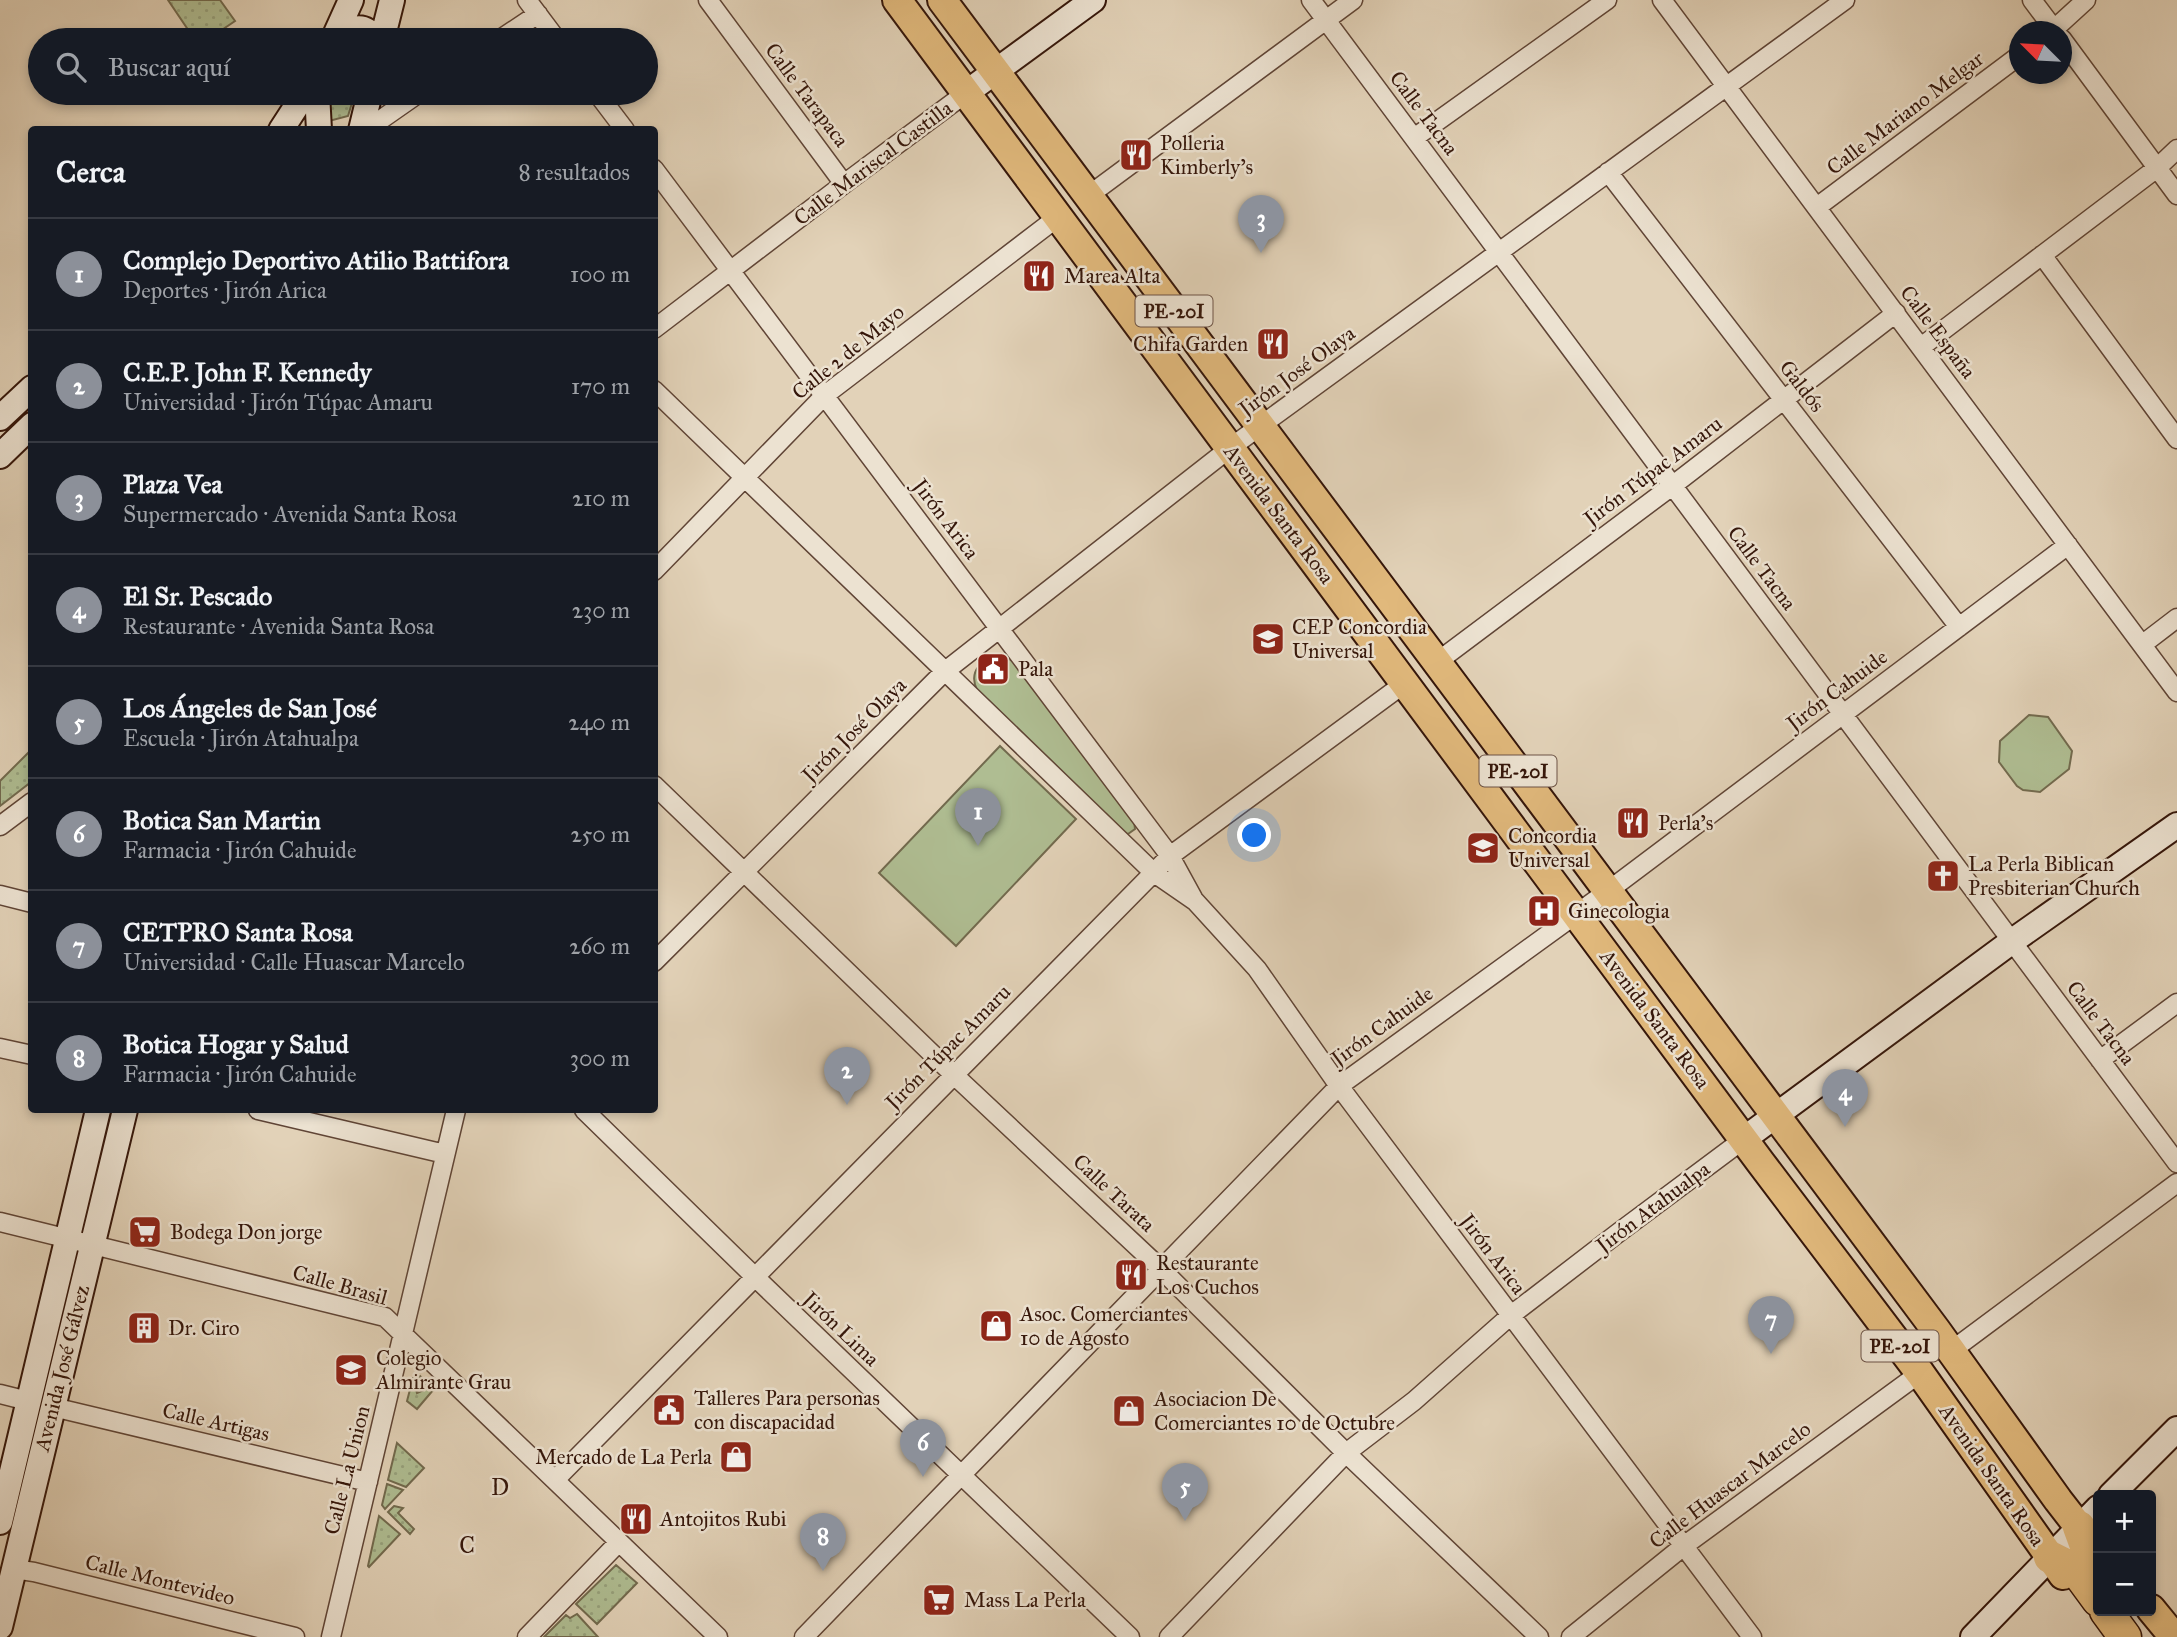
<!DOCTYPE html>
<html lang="es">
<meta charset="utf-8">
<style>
:root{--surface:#171b24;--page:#20242c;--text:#f1f3f6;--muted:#9ea1a6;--line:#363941;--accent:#8c9099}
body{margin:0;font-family:"IM FELL Great Primer",serif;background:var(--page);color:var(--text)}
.controls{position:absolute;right:21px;bottom:21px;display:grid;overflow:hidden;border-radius:7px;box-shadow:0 4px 10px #0003}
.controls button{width:63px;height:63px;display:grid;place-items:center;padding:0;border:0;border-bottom:2px solid var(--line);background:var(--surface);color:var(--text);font:35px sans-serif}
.compass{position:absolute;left:2009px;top:21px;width:63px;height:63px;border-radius:50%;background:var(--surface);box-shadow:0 4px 10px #0003;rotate:294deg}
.you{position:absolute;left:1255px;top:836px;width:24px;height:24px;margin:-18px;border:5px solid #fff;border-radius:50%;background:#1a73e8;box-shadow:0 0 0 10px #1a73e833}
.badge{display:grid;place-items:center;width:46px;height:46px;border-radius:50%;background:var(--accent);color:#fff;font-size:23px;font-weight:700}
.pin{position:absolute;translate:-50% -58px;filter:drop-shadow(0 2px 4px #0008)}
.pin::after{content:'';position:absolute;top:37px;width:24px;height:21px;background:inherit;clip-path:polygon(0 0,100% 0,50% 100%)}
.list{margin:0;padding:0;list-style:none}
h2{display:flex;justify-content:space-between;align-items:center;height:91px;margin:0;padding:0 28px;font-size:30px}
h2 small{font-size:23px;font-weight:400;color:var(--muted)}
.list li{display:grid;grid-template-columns:46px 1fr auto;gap:21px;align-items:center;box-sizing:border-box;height:112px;padding:0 28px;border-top:2px solid var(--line)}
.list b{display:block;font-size:26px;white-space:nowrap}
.list p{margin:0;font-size:23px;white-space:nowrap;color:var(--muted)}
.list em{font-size:23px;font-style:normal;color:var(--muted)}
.icon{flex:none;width:38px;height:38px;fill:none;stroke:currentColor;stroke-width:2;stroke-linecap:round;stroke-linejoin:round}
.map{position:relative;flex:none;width:2177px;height:1637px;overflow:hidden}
.search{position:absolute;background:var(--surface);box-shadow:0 4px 10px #0003;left:28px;top:28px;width:630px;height:77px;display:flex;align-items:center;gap:18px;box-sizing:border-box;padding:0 24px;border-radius:38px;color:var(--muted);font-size:26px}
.panel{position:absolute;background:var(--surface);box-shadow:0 4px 10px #0003;left:28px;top:126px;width:630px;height:987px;border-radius:7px}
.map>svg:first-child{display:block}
.grass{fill:url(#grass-dots);stroke:#726a4e;stroke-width:2}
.park{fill:#afbd92;stroke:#726a4e;stroke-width:2}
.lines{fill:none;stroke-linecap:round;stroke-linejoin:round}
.street-casing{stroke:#604536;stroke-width:21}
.secondary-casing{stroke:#35160a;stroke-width:28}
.primary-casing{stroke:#35160a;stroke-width:32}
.highway-casing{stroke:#35160a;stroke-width:35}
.street{stroke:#ece2d1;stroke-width:18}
.secondary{stroke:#ece2d1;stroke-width:24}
.primary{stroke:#e1b97c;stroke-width:28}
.highway{stroke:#e1b97c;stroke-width:32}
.labels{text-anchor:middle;stroke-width:5;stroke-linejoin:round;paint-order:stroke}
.shield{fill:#ece2d1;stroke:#6c5346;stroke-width:2}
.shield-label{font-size:19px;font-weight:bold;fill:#35160a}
.street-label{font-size:21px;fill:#35160a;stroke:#ece2d1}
.poi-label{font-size:21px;fill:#35160a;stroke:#ece2d1;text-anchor:start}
.neighbourhood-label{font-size:23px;letter-spacing:2px;fill:#35160a;stroke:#ece2d1}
</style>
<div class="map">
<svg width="2177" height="1637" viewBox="0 0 2177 1637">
<defs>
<pattern id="grass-dots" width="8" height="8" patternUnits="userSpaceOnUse" patternTransform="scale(1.75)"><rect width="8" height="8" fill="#afbd92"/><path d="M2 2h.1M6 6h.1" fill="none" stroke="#97a27d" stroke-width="1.8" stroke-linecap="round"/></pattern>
</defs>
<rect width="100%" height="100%" fill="#e2d2b8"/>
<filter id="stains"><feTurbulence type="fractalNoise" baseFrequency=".00286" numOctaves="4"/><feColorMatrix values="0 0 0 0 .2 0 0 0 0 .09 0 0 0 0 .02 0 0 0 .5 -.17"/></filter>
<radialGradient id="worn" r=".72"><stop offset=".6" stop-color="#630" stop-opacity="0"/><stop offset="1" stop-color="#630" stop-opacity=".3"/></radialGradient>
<path class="grass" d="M168,0H220L235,21L207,40H195Z
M332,93H355L348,116L329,121L328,109Z
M31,750V782L0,806V781Z
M420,1376L434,1389L417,1409L407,1401L413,1378H415L417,1384L415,1385L417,1393L426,1389L423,1382L420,1383L418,1377Z
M397,1443L424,1468L406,1487L388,1480Z
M387,1484L403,1490L385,1509L382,1505Z
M394,1506L403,1508L398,1513L414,1529L410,1534L388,1512Z
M379,1516L400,1534L369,1567L368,1566Z
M616,1565L637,1583L597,1624L576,1604Z
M577,1614L598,1637H544L566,1615L570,1618Z"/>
<path class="park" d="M1000,655L1013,661L1134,821L1135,829L1128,834L1124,833L977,690C968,671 982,658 1000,655Z
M2029,715L2048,717L2072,751L2069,769L2040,792L2023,790L2017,786L1999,762L2000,741Z
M1000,746L1076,819L956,946L879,873Z"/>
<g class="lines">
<defs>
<path id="street" d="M527,0L557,40
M708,0L844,184
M1311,0L2177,1163
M1662,0L2177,692
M2032,0L2056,32
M2051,32L2086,0
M2062,39L2177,195
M499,40L538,14
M597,93L625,130
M366,130L419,93
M1414,138L1607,0
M654,169L1170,856L1193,898
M1608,172L1959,627
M1088,196L1353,0
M1817,207L2020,55
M2042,255L2177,439
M654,329L844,184L966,93
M1921,347L2157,168L2177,149
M654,390L1153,872L1195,901L1257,969L1339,1086L1752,1637
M654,571L825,395L1058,217
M2143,644L2177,618
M1437,662L1672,486L1896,313
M654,785L953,1074L1160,1268L1346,1453L1539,1637
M0,826L32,802
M0,895L32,903
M654,962L944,672L1230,448L1845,0
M0,1048L32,1055
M2100,1060L2177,1003
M258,1110L445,1154
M584,1110L754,1276L1130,1637
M0,1222L385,1317L718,1637
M1951,1351L2177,1183
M0,1394L28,1401
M53,1407L368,1482
M555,1480L1170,856L1405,683
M14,1569L34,1572L295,1637
M331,1637L456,1110
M527,1637L619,1542
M804,1637L1339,1086L1608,891L2068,545
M1169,1637L1346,1453L1414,1401L1510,1316L1618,1233L1744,1139
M1571,1637L1685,1545L1920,1373"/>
<path id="secondary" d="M333,40L351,0
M338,40C351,27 364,22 375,40
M382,40L392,0
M317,93L319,130
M966,93L1093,0
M281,130L305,93
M361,130L370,93
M0,418L32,388
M0,456L32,425
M1744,1139L2011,942L2177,825
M2111,1495L2177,1429
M0,1522L98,1110
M0,1627L125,1110
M1973,1637L2098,1508"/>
<path id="primary" d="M897,0L1761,1163L1920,1373L2063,1575
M942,0L1936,1330L2058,1500L2079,1527L2096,1541
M2151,1609L2174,1637"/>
<path id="highway" d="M2079,1527L2090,1557L2098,1568
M2050,1557L2076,1570L2098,1600
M2106,1611L2125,1637"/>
</defs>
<use href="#street" class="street-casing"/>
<use href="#secondary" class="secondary-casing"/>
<use href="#primary" class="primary-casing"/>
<use href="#highway" class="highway-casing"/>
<use href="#street" class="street"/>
<use href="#secondary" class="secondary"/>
<use href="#primary" class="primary"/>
<use href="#highway" class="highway"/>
</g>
<defs>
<symbol id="restaurant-square" viewBox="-11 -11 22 22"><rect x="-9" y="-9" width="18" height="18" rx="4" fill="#8f2418" stroke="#ece2d1"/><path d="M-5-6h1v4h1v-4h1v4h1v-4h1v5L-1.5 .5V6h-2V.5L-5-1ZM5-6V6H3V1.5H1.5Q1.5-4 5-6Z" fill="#fff"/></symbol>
<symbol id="school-square" viewBox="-11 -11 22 22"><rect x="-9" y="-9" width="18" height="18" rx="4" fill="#8f2418" stroke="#ece2d1"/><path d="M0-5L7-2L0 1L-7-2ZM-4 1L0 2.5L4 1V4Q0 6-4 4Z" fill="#fff"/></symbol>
<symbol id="civic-square" viewBox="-11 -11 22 22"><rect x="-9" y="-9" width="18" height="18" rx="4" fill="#8f2418" stroke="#ece2d1"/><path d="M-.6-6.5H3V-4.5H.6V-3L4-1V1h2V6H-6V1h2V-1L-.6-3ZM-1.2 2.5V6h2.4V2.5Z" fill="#fff"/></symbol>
<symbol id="church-square" viewBox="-11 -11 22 22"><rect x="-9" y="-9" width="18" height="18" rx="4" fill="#8f2418" stroke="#ece2d1"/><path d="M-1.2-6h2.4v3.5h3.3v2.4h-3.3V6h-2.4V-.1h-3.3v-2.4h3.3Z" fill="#fff"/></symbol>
<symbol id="hospital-square" viewBox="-11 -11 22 22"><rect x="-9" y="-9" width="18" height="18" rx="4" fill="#8f2418" stroke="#ece2d1"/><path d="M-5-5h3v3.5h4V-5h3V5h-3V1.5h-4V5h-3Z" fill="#fff"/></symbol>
<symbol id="supermarket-square" viewBox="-11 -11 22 22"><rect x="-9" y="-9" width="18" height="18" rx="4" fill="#8f2418" stroke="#ece2d1"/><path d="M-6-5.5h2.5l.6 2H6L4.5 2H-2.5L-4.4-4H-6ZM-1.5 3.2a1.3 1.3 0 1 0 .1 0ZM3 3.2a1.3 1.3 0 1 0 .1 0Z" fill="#fff"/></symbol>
<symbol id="shop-square" viewBox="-11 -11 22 22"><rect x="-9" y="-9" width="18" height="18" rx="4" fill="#8f2418" stroke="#ece2d1"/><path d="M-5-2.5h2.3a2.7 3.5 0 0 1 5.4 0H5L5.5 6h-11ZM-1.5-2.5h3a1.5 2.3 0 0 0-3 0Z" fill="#fff"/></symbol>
<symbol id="building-square" viewBox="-11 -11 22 22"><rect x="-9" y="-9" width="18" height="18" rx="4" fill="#8f2418" stroke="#ece2d1"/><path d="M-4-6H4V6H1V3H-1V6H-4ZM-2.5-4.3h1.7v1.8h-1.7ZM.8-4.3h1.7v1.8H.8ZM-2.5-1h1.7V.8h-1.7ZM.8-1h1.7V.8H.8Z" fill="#fff"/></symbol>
</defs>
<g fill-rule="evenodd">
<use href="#restaurant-square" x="1117" y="136" width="38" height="38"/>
<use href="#restaurant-square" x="1020" y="257" width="38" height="38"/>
<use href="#restaurant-square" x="1254" y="325" width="38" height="38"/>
<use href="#school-square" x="1249" y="620" width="38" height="38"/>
<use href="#civic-square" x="974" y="650" width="38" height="38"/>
<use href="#restaurant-square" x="1614" y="804" width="38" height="38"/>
<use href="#school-square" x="1464" y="829" width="38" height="38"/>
<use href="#church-square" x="1924" y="857" width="38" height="38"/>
<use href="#hospital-square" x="1525" y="892" width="38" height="38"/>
<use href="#supermarket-square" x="126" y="1213" width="38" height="38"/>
<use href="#restaurant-square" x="1112" y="1256" width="38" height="38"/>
<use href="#shop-square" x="977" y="1307" width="38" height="38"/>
<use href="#building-square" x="125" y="1309" width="38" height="38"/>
<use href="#school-square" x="332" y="1351" width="38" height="38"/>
<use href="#civic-square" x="650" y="1391" width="38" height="38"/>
<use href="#shop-square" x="1110" y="1392" width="38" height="38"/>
<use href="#shop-square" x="717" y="1438" width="38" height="38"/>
<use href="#restaurant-square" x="617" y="1500" width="38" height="38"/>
<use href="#supermarket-square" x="920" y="1581" width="38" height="38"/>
</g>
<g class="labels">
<g class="shield">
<rect x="1135.5" y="295.5" width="77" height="31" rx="5"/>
<rect x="1479.5" y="755.5" width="77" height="31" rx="5"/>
<rect x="1861.5" y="1330.5" width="77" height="31" rx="5"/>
</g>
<g class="shield-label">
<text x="1174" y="318">PE-20I</text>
<text x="1518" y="778">PE-20I</text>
<text x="1900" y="1353">PE-20I</text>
</g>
<g class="street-label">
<text transform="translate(807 95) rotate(53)" y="7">Calle Tarapaca</text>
<text transform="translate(1424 113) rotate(53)" y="7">Calle Tacna</text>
<text transform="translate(1905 113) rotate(-37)" y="7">Calle Mariano Melgar</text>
<text transform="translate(873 163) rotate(-37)" y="7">Calle Mariscal Castilla</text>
<text transform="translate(1938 332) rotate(53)" y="7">Calle España</text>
<text transform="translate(848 352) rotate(-39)" y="7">Calle 2 de Mayo</text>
<text transform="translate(1297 371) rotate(-36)" y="7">Jirón José Olaya</text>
<text transform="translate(1802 386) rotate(52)" y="7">Galdós</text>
<text transform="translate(1653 471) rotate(-37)" y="7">Jirón Túpac Amaru</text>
<text transform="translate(1279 514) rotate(53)" y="7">Avenida Santa Rosa</text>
<text transform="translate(946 519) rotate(53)" y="7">Jirón Arica</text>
<text transform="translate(1762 568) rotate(53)" y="7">Calle Tacna</text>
<text transform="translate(1837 690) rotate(-37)" y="7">Jirón Cahuide</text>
<text transform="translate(854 730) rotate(-45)" y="7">Jirón José Olaya</text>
<text transform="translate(1655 1019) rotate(53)" y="7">Avenida Santa Rosa</text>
<text transform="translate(2101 1023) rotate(53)" y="7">Calle Tacna</text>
<text transform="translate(1382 1026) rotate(-36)" y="7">Jirón Cahuide</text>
<text transform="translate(948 1047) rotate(-45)" y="7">Jirón Túpac Amaru</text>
<text transform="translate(1114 1193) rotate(43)" y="7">Calle Tarata</text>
<text transform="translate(1653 1207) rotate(-37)" y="7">Jirón Atahualpa</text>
<text transform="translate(1493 1254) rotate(53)" y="7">Jirón Arica</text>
<text transform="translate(340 1285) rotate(16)" y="7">Calle Brasil</text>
<text transform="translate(841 1329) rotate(44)" y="7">Jirón Lima</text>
<text transform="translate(62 1368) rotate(-76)" y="7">Avenida José Gálvez</text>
<text transform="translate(216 1422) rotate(13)" y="7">Calle Artigas</text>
<text transform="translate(347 1470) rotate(-76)" y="7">Calle La Union</text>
<text transform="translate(1992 1475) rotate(55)" y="7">Avenida Santa Rosa</text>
<text transform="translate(1730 1485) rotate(-37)" y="7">Calle Huascar Marcelo</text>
<text transform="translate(160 1580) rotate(14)" y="7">Calle Montevideo</text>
</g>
<g class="poi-label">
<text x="1160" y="150">Polleria<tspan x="1160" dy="24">Kimberly's</tspan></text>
<text x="1064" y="283">Marea Alta</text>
<text x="1248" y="351" text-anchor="end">Chifa Garden</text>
<text x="1292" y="634">CEP Concordia<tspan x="1292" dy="24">Universal</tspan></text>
<text x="1018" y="676">Pala</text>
<text x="1658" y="830">Perla's</text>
<text x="1508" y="843">Concordia<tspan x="1508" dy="24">Universal</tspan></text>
<text x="1968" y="871">La Perla Biblican<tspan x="1968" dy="24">Presbiterian Church</tspan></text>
<text x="1568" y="918">Ginecologia</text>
<text x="170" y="1239">Bodega Don jorge</text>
<text x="1156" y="1270">Restaurante<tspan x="1156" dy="24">Los Cuchos</tspan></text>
<text x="1020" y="1321">Asoc. Comerciantes<tspan x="1020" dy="24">10 de Agosto</tspan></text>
<text x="168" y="1335">Dr. Ciro</text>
<text x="376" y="1365">Colegio<tspan x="376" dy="24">Almirante Grau</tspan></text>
<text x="694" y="1405">Talleres Para personas<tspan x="694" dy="24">con discapacidad</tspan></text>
<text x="1154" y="1406">Asociacion De<tspan x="1154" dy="24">Comerciantes 10 de Octubre</tspan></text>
<text x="712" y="1464" text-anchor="end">Mercado de La Perla</text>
<text x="660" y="1526">Antojitos Rubi</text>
<text x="964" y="1607">Mass La Perla</text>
</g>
<g class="neighbourhood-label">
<text x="501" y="1495">D</text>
<text x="468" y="1553">C</text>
</g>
</g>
<rect width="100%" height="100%" filter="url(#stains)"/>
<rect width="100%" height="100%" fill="url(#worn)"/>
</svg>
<div class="controls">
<button>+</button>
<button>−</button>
</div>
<svg class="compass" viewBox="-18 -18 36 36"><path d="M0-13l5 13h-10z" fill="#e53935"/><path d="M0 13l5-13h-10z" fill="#9ea1a6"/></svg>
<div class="you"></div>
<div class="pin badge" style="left:978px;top:846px">1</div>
<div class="pin badge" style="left:847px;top:1105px">2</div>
<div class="pin badge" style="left:1261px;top:253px">3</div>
<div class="pin badge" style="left:1845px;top:1127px">4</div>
<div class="pin badge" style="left:1185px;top:1521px">5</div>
<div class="pin badge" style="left:923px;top:1477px">6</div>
<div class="pin badge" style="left:1771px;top:1354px">7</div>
<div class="pin badge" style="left:823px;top:1571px">8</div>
<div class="search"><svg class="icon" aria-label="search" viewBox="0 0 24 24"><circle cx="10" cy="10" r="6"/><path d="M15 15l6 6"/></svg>Buscar aquí</div>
<section class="panel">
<h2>Cerca<small>8 resultados</small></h2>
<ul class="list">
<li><span class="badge">1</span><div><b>Complejo Deportivo Atilio Battifora</b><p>Deportes · Jirón Arica</p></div><em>100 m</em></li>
<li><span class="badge">2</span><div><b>C.E.P. John F. Kennedy</b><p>Universidad · Jirón Túpac Amaru</p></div><em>170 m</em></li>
<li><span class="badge">3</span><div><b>Plaza Vea</b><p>Supermercado · Avenida Santa Rosa</p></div><em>210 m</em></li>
<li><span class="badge">4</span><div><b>El Sr. Pescado</b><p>Restaurante · Avenida Santa Rosa</p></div><em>230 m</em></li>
<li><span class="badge">5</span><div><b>Los Ángeles de San José</b><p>Escuela · Jirón Atahualpa</p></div><em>240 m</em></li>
<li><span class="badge">6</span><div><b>Botica San Martin</b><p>Farmacia · Jirón Cahuide</p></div><em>250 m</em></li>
<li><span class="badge">7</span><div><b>CETPRO Santa Rosa</b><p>Universidad · Calle Huascar Marcelo</p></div><em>260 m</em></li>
<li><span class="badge">8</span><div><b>Botica Hogar y Salud</b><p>Farmacia · Jirón Cahuide</p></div><em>300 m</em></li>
</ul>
</section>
</div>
